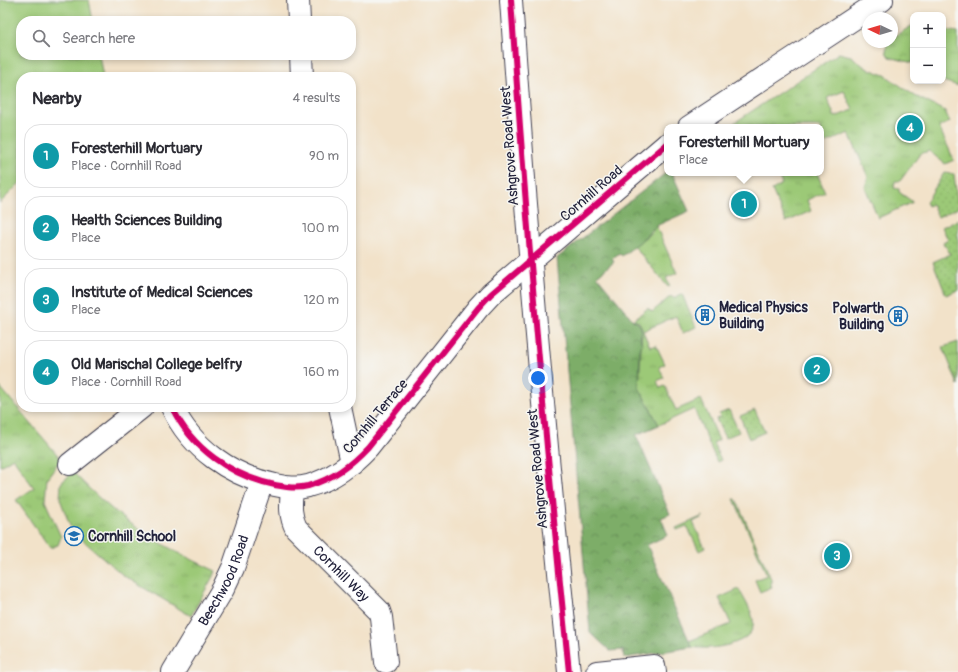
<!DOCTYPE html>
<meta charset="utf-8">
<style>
:root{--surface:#fff;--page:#f2f2f3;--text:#2b2b33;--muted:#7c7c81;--line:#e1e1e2;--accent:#1f6fb2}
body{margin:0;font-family:Pangolin,sans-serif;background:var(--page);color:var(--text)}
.controls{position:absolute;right:12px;top:12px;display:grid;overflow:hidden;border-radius:8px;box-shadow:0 2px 6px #0003}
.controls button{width:36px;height:36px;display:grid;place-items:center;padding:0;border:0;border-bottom:1px solid var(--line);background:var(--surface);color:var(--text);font:20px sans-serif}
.compass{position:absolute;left:862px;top:12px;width:36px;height:36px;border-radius:50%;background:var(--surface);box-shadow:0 2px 6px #0003;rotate:274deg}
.you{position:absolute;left:538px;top:378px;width:14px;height:14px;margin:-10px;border:3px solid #fff;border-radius:50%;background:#1a73e8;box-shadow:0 0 0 6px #1a73e833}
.badge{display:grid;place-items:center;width:26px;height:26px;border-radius:50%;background:var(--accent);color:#fff;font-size:13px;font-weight:700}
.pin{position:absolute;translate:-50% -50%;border:2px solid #fff;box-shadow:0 1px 4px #0006}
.popup{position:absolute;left:664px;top:124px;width:160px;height:52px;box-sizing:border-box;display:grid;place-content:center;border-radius:8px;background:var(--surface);filter:drop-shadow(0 1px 3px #0005);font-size:13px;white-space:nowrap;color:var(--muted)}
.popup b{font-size:15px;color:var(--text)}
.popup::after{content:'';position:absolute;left:50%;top:100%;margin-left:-8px;border:8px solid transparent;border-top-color:var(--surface)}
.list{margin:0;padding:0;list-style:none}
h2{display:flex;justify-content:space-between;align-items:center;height:52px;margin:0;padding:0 16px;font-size:17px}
h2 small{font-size:13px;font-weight:400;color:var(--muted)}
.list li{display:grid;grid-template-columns:26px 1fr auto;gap:12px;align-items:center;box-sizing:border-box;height:64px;margin:0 8px 8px;padding:0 8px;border:1px solid var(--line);border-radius:16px}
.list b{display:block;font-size:15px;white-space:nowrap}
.list p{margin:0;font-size:13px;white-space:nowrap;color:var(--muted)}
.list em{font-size:13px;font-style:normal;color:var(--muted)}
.icon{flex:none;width:22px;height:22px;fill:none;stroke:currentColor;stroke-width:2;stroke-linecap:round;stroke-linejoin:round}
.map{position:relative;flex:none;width:958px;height:672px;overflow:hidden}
.search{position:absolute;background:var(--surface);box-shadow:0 2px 6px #0003;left:16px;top:16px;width:340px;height:44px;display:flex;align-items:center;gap:10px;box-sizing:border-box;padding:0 14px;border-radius:16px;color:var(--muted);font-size:15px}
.panel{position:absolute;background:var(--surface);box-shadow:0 2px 6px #0003;left:16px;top:72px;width:340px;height:340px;border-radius:16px}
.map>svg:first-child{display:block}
.grass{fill:url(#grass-tufts);stroke:#5f7659;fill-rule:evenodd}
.forest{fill:url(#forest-crowns);stroke:#506852}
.park{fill:#9cc977;stroke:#5f7659}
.garden{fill:url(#garden-dots);stroke:#5f7659}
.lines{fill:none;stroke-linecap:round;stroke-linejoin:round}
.minor-casing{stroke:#413f50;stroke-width:24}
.minor{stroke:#fff;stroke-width:22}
.cycleway-casing{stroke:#f6f6f2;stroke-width:8}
.cycleway{stroke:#d6006c;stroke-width:6}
.labels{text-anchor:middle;stroke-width:3;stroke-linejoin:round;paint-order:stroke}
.street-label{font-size:14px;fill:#22223b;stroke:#f6f6f2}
.poi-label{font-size:14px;font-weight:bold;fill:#22223b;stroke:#f6f6f2;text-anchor:start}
</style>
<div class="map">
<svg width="958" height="672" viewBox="0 0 958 672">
<defs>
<pattern id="grass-tufts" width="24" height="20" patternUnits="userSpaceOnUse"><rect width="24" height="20" fill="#9cc977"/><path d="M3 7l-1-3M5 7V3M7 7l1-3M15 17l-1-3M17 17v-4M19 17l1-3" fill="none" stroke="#86ac68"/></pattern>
<pattern id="forest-crowns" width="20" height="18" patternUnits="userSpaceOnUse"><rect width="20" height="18" fill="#7dad68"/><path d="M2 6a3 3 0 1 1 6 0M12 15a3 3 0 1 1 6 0" fill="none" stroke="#668c57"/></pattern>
<pattern id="garden-dots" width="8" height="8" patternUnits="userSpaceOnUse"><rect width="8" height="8" fill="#9cc977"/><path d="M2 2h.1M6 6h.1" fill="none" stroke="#86ac68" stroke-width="1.8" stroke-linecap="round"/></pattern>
</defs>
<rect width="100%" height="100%" fill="#f6f6f2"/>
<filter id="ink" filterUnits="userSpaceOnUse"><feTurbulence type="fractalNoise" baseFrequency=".025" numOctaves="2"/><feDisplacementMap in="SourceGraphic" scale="8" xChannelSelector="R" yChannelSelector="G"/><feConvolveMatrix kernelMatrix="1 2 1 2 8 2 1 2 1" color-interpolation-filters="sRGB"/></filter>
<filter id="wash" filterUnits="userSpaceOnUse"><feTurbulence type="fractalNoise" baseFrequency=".012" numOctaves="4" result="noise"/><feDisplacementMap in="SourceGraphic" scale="16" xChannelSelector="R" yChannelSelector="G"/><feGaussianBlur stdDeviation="0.9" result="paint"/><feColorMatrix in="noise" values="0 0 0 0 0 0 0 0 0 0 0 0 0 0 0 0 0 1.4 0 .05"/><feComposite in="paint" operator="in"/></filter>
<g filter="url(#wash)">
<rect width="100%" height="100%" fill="#f2e2c9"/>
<path class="grass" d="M913,25V63L889,57L886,52L887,42H892V38Z
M943,30L958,32V86L943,81Z
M839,53L851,56L866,68L885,75L915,96L945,111L950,122L939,127L954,160L945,164L929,151L920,154L900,181H895L894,188L899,189V192L913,202L878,218L865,187L868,177L849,133L821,145V127H736L734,123ZM844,91L853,110L835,117L827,98Z
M777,173H817L825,192L807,200L811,211L786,222L772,190L782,184Z
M656,226L677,273L666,278L670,286L668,287L634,246L652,232Z
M682,294L696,327L683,333L676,316L643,331L650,347L656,345L665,364L659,367L664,378L657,381L660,388L665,386L676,410L701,399L719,440L713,443L721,460L717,462L694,409L659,425L639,388L642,328L639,322L633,320L648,308L652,312L671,296L673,298Z
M958,342V385L943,347Z
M0,387L61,459L47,478L45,501L61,537L58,545L50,548L16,500L34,488L13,458L0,466Z
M73,472C118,520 157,544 216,571L191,616L124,576L72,531L60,499L61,483Z
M734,499H736L772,581L770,582L772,587L760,592L755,580L767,575Z
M703,516V517L693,522L705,548L699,551L687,526L677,530L676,528Z
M739,589C743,598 752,610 753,620C758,645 708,651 692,647L689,641L731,624L719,598Z"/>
<path class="forest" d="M667,172L672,173L689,211L656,226L640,242L622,256L619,253L612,259L614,262L597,276L633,320C648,327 637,334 642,344L640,350L639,388L659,425L636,435L670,514L661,518L668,535L647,545L692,647L624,658L623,650L610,651L590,632L557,258Z"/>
<path class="park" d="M0,0H89L93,21H21V55H99L103,77H21V182L0,203Z"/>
<path class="garden" d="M944,173L954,174L958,208L938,217L932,204L928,206L926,202Z
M958,220V290L946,295L933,262L950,254L946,246H944L943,243L948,240L942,227Z
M729,410L739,432L725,438L716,419L720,417L719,414Z
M755,410L765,432L749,439L740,416Z"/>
</g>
<g filter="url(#ink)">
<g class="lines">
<defs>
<g id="minor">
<path d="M298,0L299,21"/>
<path d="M511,0C526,224 546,448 569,672"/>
<path d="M301,55L302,77"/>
<path d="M689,127L882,0"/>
<path d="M172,407C191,448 231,476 275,485C286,487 296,489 308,486C333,479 351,465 368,447L478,308L491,294L667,144"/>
<path d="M340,407L352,463"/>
<path d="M70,464L142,407"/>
<path id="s1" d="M292,488C291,503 289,514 296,528L379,611L381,617L386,662"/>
<path id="s2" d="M173,672L223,589L233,568L262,482"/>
<path d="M597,672L654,666L655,672"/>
</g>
</defs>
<use href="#minor" class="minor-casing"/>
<use href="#minor" class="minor"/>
<defs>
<path id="cycleway" d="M511,0C526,224 546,448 569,672
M172,407C191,448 231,476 275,485C286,487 296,489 308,486C333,479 351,465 368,447L478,308L491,294L667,144"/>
</defs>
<use href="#cycleway" class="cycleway-casing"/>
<use href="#cycleway" class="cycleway"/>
</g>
</g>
<defs>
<symbol id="building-ring" viewBox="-11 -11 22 22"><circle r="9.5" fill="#f6f6f2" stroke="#1f6fb2" stroke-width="1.5"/><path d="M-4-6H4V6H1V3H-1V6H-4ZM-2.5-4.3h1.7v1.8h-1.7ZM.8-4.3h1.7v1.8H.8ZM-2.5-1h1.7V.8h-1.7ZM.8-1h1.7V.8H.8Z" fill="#1f6fb2"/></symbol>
<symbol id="school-ring" viewBox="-11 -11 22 22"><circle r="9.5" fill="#f6f6f2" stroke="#1f6fb2" stroke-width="1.5"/><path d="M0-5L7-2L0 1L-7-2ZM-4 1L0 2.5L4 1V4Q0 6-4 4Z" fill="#1f6fb2"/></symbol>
</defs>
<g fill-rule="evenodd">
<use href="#building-ring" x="694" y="304" width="22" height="22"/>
<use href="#building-ring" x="887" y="305" width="22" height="22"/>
<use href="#school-ring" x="63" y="525" width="22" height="22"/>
</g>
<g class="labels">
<g class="street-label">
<text transform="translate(509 146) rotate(-94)" y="5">Ashgrove Road West</text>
<text transform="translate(591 193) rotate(-41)" y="5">Cornhill Road</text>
<text transform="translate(375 416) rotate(-50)" y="5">Cornhill Terrace</text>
<text transform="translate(537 469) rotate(-95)" y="5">Ashgrove Road West</text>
<text dy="5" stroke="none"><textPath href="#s1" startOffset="105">Cornhill Way</textPath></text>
<text dy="5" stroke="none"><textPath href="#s2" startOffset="105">Beechwood Road</textPath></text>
</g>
<g class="poi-label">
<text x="719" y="312">Medical Physics<tspan x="719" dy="16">Building</tspan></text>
<text x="884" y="313" text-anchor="end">Polwarth<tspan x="884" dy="16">Building</tspan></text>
<text x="88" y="541">Cornhill School</text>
</g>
</g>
</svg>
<div class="controls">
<button>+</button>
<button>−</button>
</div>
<svg class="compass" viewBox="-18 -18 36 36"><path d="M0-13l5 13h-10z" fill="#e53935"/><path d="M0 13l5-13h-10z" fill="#7c7c81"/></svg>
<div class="you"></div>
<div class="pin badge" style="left:744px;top:204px;background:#0f9aa8">1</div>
<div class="popup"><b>Foresterhill Mortuary</b>Place</div>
<div class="pin badge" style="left:817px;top:370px;background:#0f9aa8">2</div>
<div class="pin badge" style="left:837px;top:556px;background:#0f9aa8">3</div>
<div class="pin badge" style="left:910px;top:128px;background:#0f9aa8">4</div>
<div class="search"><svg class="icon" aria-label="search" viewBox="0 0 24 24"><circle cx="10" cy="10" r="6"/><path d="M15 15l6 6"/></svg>Search here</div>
<section class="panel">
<h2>Nearby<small>4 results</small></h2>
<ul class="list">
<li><span class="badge" style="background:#0f9aa8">1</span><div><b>Foresterhill Mortuary</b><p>Place · Cornhill Road</p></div><em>90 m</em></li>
<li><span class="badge" style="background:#0f9aa8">2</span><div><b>Health Sciences Building</b><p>Place</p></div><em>100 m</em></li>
<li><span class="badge" style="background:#0f9aa8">3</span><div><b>Institute of Medical Sciences</b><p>Place</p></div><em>120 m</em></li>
<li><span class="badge" style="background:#0f9aa8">4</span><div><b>Old Marischal College belfry</b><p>Place · Cornhill Road</p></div><em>160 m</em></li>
</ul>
</section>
</div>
